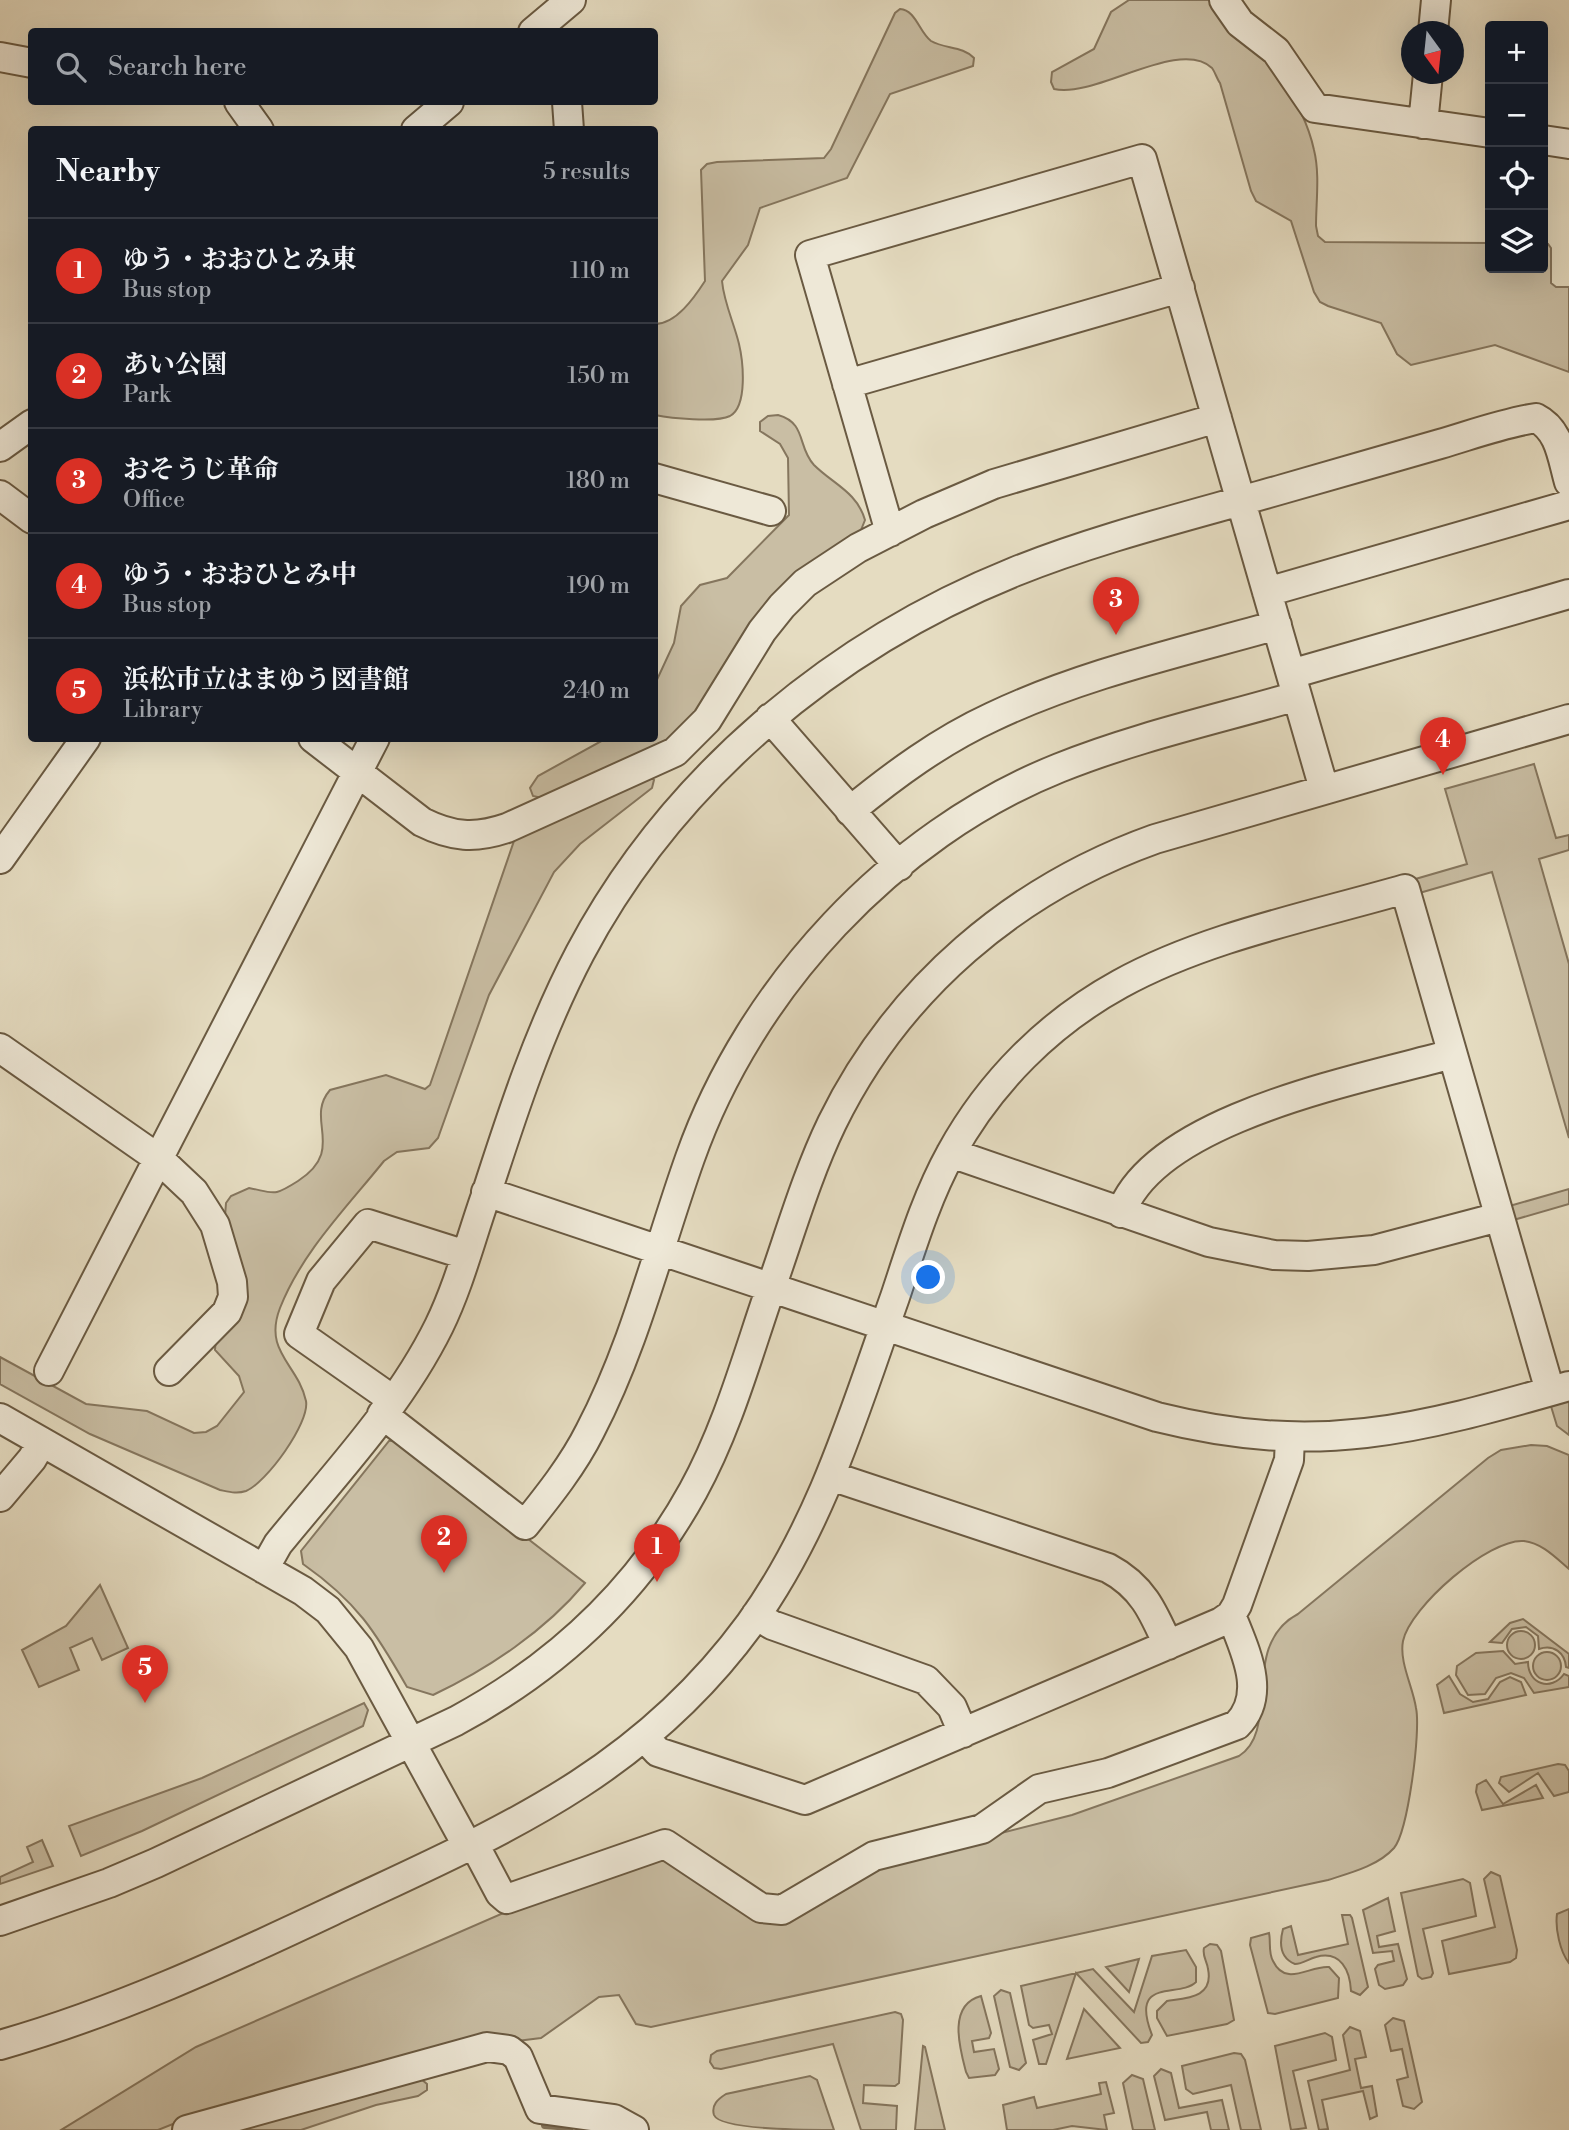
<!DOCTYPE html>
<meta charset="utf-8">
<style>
:root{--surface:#171b24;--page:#242831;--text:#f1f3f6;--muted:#9ea1a6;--line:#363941;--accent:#d93025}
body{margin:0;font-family:"Libre Bodoni","Noto Serif JP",serif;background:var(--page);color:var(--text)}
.controls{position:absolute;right:21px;top:21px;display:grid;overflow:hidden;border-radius:7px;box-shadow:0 7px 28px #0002}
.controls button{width:63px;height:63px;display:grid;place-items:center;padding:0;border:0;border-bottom:2px solid var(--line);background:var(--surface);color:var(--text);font:35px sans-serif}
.compass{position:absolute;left:1401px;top:21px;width:63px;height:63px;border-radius:50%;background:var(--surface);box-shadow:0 7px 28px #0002;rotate:165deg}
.you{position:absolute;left:929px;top:1278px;width:24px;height:24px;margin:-18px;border:5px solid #fff;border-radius:50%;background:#1a73e8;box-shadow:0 0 0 10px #1a73e833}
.badge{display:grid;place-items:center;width:46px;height:46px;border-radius:50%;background:var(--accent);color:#fff;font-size:23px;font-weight:700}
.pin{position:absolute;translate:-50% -58px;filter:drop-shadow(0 2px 4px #0008)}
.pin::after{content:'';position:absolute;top:37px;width:24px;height:21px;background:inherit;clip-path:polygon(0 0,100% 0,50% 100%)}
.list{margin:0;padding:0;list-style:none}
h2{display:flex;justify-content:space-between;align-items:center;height:91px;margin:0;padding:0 28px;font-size:30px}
h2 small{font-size:23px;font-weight:400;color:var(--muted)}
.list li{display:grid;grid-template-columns:46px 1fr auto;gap:21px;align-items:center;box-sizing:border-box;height:105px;padding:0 28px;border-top:2px solid var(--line)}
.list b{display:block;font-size:26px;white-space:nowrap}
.list p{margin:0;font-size:23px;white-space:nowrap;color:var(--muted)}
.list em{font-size:23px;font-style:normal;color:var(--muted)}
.icon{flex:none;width:38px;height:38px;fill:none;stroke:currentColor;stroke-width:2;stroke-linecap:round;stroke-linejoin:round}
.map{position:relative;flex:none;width:1569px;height:2130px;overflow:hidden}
.search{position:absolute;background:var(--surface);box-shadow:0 7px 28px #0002;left:28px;top:28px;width:630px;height:77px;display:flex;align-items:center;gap:18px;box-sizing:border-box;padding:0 24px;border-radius:7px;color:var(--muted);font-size:26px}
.panel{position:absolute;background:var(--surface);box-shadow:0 7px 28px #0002;left:28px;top:126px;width:630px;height:616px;border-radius:7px}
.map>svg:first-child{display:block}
.green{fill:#c9bea4;stroke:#85765e;stroke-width:2}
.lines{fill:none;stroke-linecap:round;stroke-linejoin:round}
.stream{stroke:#82735a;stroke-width:8}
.minor-casing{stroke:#6a5a42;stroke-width:32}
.minor{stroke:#eee8d7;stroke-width:28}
</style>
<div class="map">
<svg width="1569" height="2130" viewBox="0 0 1569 2130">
<rect width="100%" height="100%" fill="#e5dcc1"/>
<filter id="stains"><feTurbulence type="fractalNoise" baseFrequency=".00286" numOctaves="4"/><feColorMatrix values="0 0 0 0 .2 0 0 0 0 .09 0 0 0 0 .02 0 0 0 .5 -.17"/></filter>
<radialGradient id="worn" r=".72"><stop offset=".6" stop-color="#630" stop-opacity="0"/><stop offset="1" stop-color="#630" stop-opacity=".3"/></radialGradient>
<path class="green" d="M1129,0H1211C1252,43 1301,89 1314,150C1320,174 1316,202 1316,226L1318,236L1325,242L1490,243V268H1543V243L1548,244L1551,248V283L1556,287H1569V372L1495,345L1411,365L1397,354L1381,323L1328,306L1320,302L1314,292L1291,221L1256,201L1251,191L1220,83C1217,79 1215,72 1212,68C1179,37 1095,99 1054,89L1051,82L1052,72L1094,49L1111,12Z
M900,9C916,10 919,32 931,41C945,49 963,46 974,58L973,66L890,94L847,178L760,208L748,245L722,281C724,303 734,323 739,344C743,361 748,406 730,416C716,423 670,418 655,415V324C676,324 694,298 705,281L701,170L707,164L717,162L824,158L831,149L895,13Z
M778,415C807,423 797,447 814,465C833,484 857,492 865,520L861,530L669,743L542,798L533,796L530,788L538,776L605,739L654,738L655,684L674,643L681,606L700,585L727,578L789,515L788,458L780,444L760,431V422L768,416Z
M1534,764L1556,838L1569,835V850L1539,859L1569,964V1138L1492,872L1416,894L1412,880L1467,864L1445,789Z
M651,778L654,780L652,788L580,844L554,872L489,995L438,1138L429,1148L397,1152L384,1161C347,1207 302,1252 280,1308C263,1352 298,1364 306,1401C310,1423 266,1483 246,1491C237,1494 230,1492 220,1490L90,1434L0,1384V1357L86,1404L147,1411L194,1433L206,1432L217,1426L244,1392L239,1376L215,1350L226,1203L231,1196L249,1188C275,1193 273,1197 298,1181C347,1149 304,1120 330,1090L386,1075L425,1089L430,1085L514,841L530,830Z
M1569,1189V1204L1510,1221L1506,1207Z
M1569,1398V1435L1557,1426L1550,1403Z
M400,1440L585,1583C545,1631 488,1669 433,1695L407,1687C375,1631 357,1602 303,1564L301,1551L389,1441Z
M1531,1445L1547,1446L1569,1455V1569C1556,1558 1542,1543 1524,1541C1489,1538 1410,1607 1403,1641C1399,1662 1413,1687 1416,1708C1421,1731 1408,1831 1394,1848C1378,1866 1350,1873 1328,1880L651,2027L636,2024L619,1995L599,1997L541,2038L517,2041L188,2118L158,2130H61L196,2047L517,1907L664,1854L757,1916L891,1861L1072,1815L1239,1756C1281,1730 1239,1645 1298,1614L1488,1458L1501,1450Z
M100,1585L128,1648L102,1660L92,1638L70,1648L79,1670L39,1687L22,1650L66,1626Z
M1523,1619L1569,1654V1668L1566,1667C1565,1653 1554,1644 1539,1649L1538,1636L1526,1627L1512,1629L1502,1643L1490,1642L1510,1623Z
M1507 1645a14 14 0 1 1 28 0a14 14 0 1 1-28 0Z
M1503,1651L1515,1664L1528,1662C1528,1684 1551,1692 1564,1674L1569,1676V1687L1534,1693L1524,1678L1511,1673L1496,1678L1485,1694L1468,1695L1456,1675L1457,1666L1476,1653Z
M1533 1666a14 14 0 1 1 28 0a14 14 0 1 1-28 0Z
M1449,1676L1460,1694L1473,1702L1488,1699L1500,1682L1510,1677L1521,1682L1526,1695L1444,1713L1437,1685Z
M364,1703L368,1710L363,1726L142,1831L81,1856L69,1826L202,1778Z
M1558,1764L1565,1765L1569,1771V1792L1554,1796L1538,1773L1509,1792L1499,1783L1501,1777Z
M1486,1780L1503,1804L1536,1785L1543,1798L1482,1810L1476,1792L1477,1785Z
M42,1840L53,1866L0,1884V1877L33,1862L27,1847Z
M1491,1872L1500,1876L1517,1950L1516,1958L1510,1962L1449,1974L1442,1941L1495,1927L1484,1879Z
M1463,1879L1470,1883L1476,1916L1423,1929L1433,1973L1431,1977L1422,1979L1418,1976L1401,1893Z
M1388,1898L1395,1931L1377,1936L1379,1947L1398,1944L1407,1979L1403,1985L1385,1989L1379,1985L1375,1969L1378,1965L1394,1961L1392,1951L1373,1953L1363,1910Z
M1569,1909V1963C1560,1952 1555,1928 1557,1914Z
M1342,1915H1350L1352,1918L1368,1987L1360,1995L1351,1991C1350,1971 1341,1950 1316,1957C1308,1959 1303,1964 1295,1964C1280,1958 1279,1944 1283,1929L1291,1926L1298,1955L1348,1944Z
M1269,1933C1271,1942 1268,1952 1273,1961C1286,1988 1310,1965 1329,1967L1339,1978L1338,1998L1275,2014L1268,2013L1250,1945L1251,1938Z
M1210,1944L1217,1945L1221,1951L1234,2020L1227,2024L1167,2036L1157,2018V2011L1167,2001C1186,1998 1214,1998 1208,1969C1207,1961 1202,1956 1204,1948Z
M1186,1950L1196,1967V1982C1179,1999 1129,1976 1152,2035L1148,2042L1141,2043L1076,1973L1046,2064H1039L1033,2040L1052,2034L1049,2025L1033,2028L1029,2025L1021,1986L1093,1969L1134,2012L1152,1956Z
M1139,1959L1129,1992L1106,1967Z
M1001,1990L1010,1993L1026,2063L1019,2070L1010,2067L994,1996Z
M981,1996L991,2033L989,2038L972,2041L974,2052L994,2049L999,2069L995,2075L969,2078L966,2072C960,2049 947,2005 981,1996Z
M1084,2009L1120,2048L1067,2059Z
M895,2012L901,2014L903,2020L899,2083L895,2086L864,2085L863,2103L897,2106L896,2130H861L833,2044L721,2069L714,2068L710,2062L711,2055L717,2051Z
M1393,2018L1404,2021L1422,2102L1414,2109L1403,2106L1397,2080L1408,2077L1402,2049L1391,2051L1385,2025Z
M1350,2027L1360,2031L1366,2057L1355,2059L1361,2088L1372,2086L1377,2116L1370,2119L1363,2091L1322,2100L1328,2129L1319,2130L1308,2081L1350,2070L1343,2035Z
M1325,2033L1332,2037L1336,2060L1293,2071L1306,2128L1291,2130L1275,2046Z
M923,2046L925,2047L945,2130H915Z
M1234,2053L1241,2054L1245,2060L1261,2130H1241L1231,2085L1193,2094L1186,2089L1182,2066Z
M1161,2069L1171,2073L1179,2108L1222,2100L1229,2130H1211L1207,2112L1165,2120L1154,2076Z
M1132,2075L1143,2079L1155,2130H1133L1123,2083Z
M810,2076L817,2080L834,2130C812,2130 720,2130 714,2115C711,2105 718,2099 726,2094Z
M421,2079L427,2084V2090L418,2096L376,2105L301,2130H223Z
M1106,2082L1114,2113L1104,2115L1107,2130L1072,2126L1053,2130H1007L1003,2105L1034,2097L1037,2108L1101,2094L1099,2083Z"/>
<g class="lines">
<path class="stream" d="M545,2125L570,2127"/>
<defs>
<path id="minor" d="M1224,0L1240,23L1276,51L1315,108L1490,133
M533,32L571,0
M1433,32L1436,0
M0,57L32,63
M239,102L259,130
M567,102L569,130
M1423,124L1428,74
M416,130L449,102
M1543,140L1569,144
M847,384L1180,288
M0,447L32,424
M654,478L771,511
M0,495L32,519
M890,532L810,255L1142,159L1324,789
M1267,592L1569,505
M1291,674L1569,594
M770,718L899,866
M313,738L422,822C452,837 475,839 507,828L675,752L707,720L762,631L782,606L805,583L858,548L924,514L994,484L1217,418
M850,811C894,775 940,741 992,717C1082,674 1182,652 1277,625
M0,859L86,738
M0,1048L159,1159L194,1192L215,1225L232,1282L233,1297L227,1312L169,1371
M951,1153L1209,1242L1274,1255L1308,1256L1374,1250L1499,1217
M486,1192L1157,1417C1318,1457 1415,1430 1569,1386
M1121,1213C1155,1117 1363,1079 1452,1054
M49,1371L375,738
M393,1400L299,1334L321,1281L368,1224L466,1255
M382,1414L525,1525C549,1495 573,1465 590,1431C635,1345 658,1248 690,1158C750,988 892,835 1059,768C1136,737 1218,719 1297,696
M0,1418L303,1591L328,1610L359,1648L468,1847
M831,1476L1108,1568C1142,1586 1153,1611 1168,1645
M0,1497L32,1459L42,1442
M264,1569L278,1544C334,1475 399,1407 439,1326C459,1285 470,1241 485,1198C512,1114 539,1031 580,953C672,779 833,645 1014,572C1101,537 1193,515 1283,489C1335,474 1388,459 1440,444C1471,435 1503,423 1536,418C1560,430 1562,458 1569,482
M756,1615L772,1625L926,1680L952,1707L963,1733
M644,1737L658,1752L805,1800L1221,1622L1231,1615L1237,1605L1289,1460L1290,1438
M474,1844L500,1893L507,1899L665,1844L761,1908L782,1910L874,1856L982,1829L1039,1789L1108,1773L1237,1725C1268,1694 1244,1649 1231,1615
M0,1921L109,1883L156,1863L456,1721C556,1667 638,1591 693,1491C726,1431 745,1364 767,1299C788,1241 805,1179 832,1123C898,988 1015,889 1155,839L1569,719
M0,2045C116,2012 224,1962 332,1911C497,1833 638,1777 750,1624C821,1526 855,1410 895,1297C911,1249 926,1198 951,1153C990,1082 1049,1023 1120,984C1205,937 1312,916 1405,889L1550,1391
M187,2130L487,2047L509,2050L518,2057L540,2109L614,2119L634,2130"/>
</defs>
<use href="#minor" class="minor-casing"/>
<use href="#minor" class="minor"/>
</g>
<rect width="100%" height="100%" filter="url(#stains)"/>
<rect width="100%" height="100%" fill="url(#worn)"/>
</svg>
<div class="controls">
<button>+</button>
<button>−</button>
<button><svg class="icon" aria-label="locate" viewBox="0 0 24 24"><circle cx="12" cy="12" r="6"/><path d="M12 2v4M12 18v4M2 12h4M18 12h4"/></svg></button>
<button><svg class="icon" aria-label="layers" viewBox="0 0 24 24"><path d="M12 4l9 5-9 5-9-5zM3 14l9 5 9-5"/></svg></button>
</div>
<svg class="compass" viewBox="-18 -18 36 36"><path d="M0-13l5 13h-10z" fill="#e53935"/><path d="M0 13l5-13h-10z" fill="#9ea1a6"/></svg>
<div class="you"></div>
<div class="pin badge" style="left:657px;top:1582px">1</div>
<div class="pin badge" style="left:444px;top:1573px">2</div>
<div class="pin badge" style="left:1116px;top:635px">3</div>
<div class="pin badge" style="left:1443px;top:775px">4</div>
<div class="pin badge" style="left:145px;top:1703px">5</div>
<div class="search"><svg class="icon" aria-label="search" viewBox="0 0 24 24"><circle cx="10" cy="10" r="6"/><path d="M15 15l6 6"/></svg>Search here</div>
<section class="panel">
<h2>Nearby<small>5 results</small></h2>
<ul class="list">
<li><span class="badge">1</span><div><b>ゆう・おおひとみ東</b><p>Bus stop</p></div><em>110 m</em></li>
<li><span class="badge">2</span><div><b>あい公園</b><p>Park</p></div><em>150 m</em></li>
<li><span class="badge">3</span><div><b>おそうじ革命</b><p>Office</p></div><em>180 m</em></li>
<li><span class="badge">4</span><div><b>ゆう・おおひとみ中</b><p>Bus stop</p></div><em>190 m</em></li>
<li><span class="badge">5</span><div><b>浜松市立はまゆう図書館</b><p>Library</p></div><em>240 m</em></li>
</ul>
</section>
</div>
